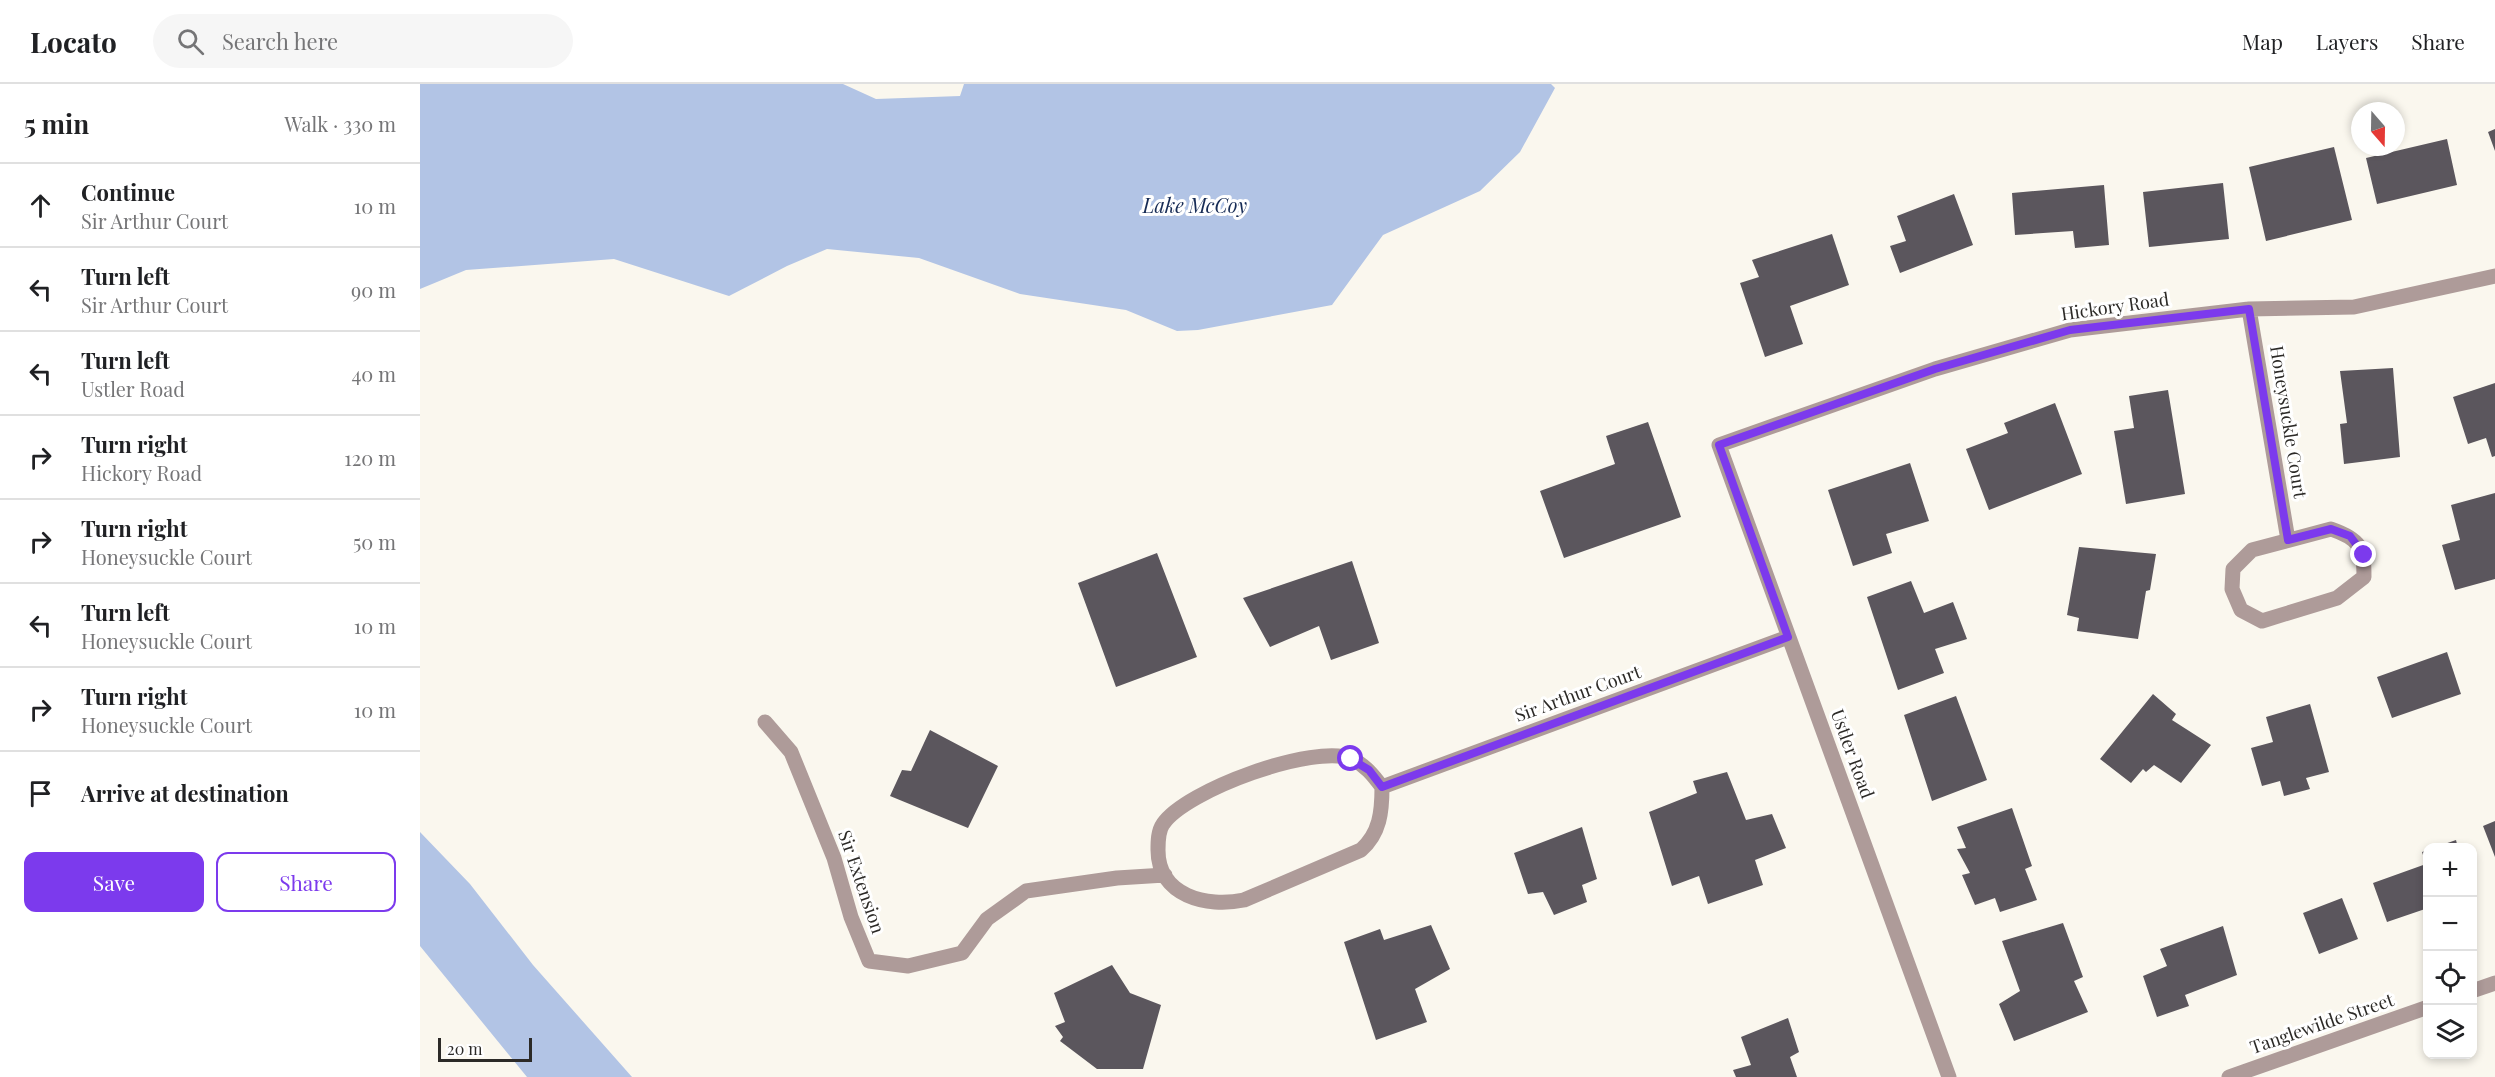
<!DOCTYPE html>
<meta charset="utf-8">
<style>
:root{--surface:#fff;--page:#f6f6f6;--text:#202124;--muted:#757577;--line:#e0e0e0;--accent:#7c3aed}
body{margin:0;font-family:"Playfair Display",serif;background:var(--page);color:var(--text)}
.controls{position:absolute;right:18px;bottom:18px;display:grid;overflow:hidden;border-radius:12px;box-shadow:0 3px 9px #0003}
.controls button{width:54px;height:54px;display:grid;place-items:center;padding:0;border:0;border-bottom:2px solid var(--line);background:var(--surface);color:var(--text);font:30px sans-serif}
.compass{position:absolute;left:1931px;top:18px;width:54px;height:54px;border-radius:50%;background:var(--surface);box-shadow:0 3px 9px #0003;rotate:160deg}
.scale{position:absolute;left:18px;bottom:15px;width:94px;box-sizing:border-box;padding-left:6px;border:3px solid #2c2a27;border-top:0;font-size:16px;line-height:21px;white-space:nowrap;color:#2c2a27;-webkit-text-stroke:4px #fff;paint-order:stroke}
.stop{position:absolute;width:18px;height:18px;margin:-14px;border:4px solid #7c3aed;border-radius:50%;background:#fff}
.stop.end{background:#7c3aed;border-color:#fff;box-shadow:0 2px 6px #0008}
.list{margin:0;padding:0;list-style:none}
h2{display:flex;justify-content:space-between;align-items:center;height:78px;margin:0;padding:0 24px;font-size:26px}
h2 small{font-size:20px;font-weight:400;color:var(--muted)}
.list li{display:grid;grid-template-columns:39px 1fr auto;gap:18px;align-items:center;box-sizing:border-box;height:84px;padding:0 24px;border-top:2px solid var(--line)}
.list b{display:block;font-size:22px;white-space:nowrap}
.list p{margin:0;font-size:20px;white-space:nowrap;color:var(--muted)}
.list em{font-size:20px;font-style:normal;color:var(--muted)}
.actions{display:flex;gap:12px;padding:18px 24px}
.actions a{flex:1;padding:14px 0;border:2px solid var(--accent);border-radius:12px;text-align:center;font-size:21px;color:var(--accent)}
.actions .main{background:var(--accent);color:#fff}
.icon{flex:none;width:33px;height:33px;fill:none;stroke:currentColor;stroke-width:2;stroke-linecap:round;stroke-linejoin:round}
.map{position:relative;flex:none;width:2075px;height:993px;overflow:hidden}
header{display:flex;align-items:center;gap:36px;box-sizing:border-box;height:84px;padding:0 30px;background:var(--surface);border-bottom:2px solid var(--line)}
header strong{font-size:28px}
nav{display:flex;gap:33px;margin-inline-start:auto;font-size:21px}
.search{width:420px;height:54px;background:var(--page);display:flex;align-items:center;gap:15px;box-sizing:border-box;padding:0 21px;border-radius:33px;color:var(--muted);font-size:22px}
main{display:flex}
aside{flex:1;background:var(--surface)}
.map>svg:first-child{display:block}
.water{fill:#b2c4e5}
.building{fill:#5b565d}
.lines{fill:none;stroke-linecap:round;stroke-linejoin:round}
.minor{stroke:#ae9b99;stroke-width:15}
.route{stroke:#7c3aed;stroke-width:8}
.labels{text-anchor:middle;stroke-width:6;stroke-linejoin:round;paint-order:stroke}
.street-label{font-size:18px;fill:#2c2a27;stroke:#fff}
.water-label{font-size:20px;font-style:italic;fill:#162b55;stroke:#fff}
</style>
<header>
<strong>Locato</strong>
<div class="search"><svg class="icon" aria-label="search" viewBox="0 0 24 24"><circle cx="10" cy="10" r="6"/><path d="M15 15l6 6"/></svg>Search here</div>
<nav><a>Map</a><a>Layers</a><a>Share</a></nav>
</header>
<main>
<aside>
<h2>5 min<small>Walk · 330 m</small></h2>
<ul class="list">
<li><svg class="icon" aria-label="ahead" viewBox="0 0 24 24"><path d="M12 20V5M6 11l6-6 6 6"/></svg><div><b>Continue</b><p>Sir Arthur Court</p></div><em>10 m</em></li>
<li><svg class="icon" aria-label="left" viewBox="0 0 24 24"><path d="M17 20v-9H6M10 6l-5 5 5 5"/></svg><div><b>Turn left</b><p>Sir Arthur Court</p></div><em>90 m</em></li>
<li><svg class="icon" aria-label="left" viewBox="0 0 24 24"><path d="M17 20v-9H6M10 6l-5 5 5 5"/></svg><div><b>Turn left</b><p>Ustler Road</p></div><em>40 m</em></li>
<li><svg class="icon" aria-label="right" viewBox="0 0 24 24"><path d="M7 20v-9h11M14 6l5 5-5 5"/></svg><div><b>Turn right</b><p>Hickory Road</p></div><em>120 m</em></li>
<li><svg class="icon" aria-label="right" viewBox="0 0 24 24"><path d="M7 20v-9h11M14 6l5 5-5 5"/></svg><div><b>Turn right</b><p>Honeysuckle Court</p></div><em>50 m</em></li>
<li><svg class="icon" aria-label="left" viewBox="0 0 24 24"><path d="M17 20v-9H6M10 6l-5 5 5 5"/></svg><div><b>Turn left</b><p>Honeysuckle Court</p></div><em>10 m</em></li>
<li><svg class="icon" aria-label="right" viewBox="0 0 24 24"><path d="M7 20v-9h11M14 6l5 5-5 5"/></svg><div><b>Turn right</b><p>Honeysuckle Court</p></div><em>10 m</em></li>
<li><svg class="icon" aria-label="arrive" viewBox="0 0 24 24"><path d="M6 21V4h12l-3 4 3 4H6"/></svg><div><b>Arrive at destination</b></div></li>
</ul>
<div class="actions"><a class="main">Save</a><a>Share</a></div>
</aside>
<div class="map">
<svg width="2075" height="993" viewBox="0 0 2075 993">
<rect width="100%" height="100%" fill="#faf7ee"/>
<path class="water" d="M0,0H423L456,15L540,12L544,0H1131L1135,4L1100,68L1060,107L963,151L912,221L778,246L757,247L706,226L600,210L499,174L407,165L367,182L309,212L194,175L46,186L0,205Z
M0,748L50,800L113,881L212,993H107L0,862Z"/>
<path class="building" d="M2075,45V67L2068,48Z
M2027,55L2037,101L1957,120L1946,74Z
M1914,63L1932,136L1846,157L1829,83Z
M1803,99L1809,155L1729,163L1723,108Z
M1684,101L1689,161L1655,164L1653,147L1595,151L1592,109Z
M1534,110L1553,161L1480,189L1470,162L1486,157L1477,132Z
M1412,150L1429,201L1370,222L1383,260L1345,273L1320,199L1339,193L1332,176Z
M1973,284L1980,373L1924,380L1920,340L1927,339L1920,287Z
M2075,299V372L2072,373L2066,354L2048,360L2033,313Z
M1748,306L1765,410L1706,420L1694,347L1714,344L1709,312Z
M1635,319L1662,390L1569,426L1546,365L1588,349L1584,339Z
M1228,338L1261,433L1144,474L1120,407L1195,380L1186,352Z
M1490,379L1509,437L1466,450L1472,469L1433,482L1408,406Z
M2075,409V495L2035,506L2022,461L2040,456L2031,421Z
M1659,463L1736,470L1730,506L1726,507L1718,555L1657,547L1659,534L1647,531Z
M737,469L777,573L696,603L658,499Z
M932,477L959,559L911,576L899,542L850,563L823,514Z
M1491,497L1504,529L1533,518L1547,555L1515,565L1524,589L1478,606L1447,513Z
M2027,568L2041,610L1972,634L1957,593Z
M1733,610L1756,630L1752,636L1791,661L1761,699L1734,681L1726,688L1723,685L1711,699L1680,675Z
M1536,612L1567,696L1512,717L1484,631Z
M1890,620L1909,688L1886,694L1890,705L1864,712L1860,697L1842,702L1831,664L1853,658L1846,633Z
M510,646L578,682L548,744L470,712L482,686L491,687Z
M1307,688L1326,736L1352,730L1366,764L1335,776L1343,801L1288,820L1279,792L1252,802L1229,728L1277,709L1273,697Z
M1592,724L1612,782L1605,785L1617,816L1580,828L1575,814L1555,821L1542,791L1550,789L1537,765L1546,764L1537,743Z
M2075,737V773L2063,742Z
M1162,743L1177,795L1162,801L1167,818L1134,831L1123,808L1108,810L1094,769Z
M2036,756L2038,764H2016V763Z
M2008,766V824L1967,838L1953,799L2006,780L2002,768Z
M1922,814L1938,855L1899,870L1883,829Z
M1643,839L1663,893L1654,897L1668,928L1594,957L1579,920L1600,907L1582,857Z
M1011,841L1030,885L995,905L1007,938L956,956L924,858L960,845L964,856Z
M1803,842L1817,891L1765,911L1769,922L1737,933L1723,892L1747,882L1740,865Z
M692,881L710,909L741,921L723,985H677L640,957L643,953L635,942L645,938L634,909Z
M1368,934L1379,968L1370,973L1377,993H1316L1313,986L1331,981L1321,953Z"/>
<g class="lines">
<path class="minor" d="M1829,225L1868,456
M1911,445C1940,455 1944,463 1944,493L1917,514L1842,537L1821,526L1812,505L1813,485L1832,466Z
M345,638L371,668L414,774L431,833L449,877L488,882L542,869L567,835L606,807L697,794L745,791
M962,703C953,691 945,681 932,675C895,659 766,706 743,740C738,747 738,758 738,766C738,812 787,824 824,816L941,766C960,749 962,728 962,703L1368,553
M2052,907L2075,899
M1529,993L1299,361L1515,285L1650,246L1829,225L1934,223L2075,192
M1809,993L2008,923"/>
</g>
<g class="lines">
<path class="route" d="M931,675L949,686L962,703L1368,553L1299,361L1515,285L1650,246L1829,225L1868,456L1911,445L1930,452L1944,471"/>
</g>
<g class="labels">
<g class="street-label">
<text transform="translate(1695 223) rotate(-8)" y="6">Hickory Road</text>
<text transform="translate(1868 338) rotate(81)" y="6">Honeysuckle Court</text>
<text transform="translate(1158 610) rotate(-20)" y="6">Sir Arthur Court</text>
<text transform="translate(1432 670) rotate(70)" y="6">Ustler Road</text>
<text transform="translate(441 798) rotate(71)" y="6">Sir Extension</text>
<text transform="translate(1902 940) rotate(-19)" y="6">Tanglewilde Street</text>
</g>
<g class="water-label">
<text x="775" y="129">Lake McCoy</text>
</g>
</g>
</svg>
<div class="controls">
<button>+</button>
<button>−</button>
<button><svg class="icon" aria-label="locate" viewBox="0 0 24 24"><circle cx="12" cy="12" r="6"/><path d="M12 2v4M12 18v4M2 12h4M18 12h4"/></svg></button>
<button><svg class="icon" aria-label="layers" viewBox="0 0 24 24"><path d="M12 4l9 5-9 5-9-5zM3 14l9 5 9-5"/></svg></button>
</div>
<svg class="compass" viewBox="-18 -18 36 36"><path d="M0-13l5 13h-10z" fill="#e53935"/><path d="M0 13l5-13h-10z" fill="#757577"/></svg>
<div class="scale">20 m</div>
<div class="stop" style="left:931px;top:675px"></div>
<div class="stop end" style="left:1944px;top:471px"></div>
</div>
</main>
